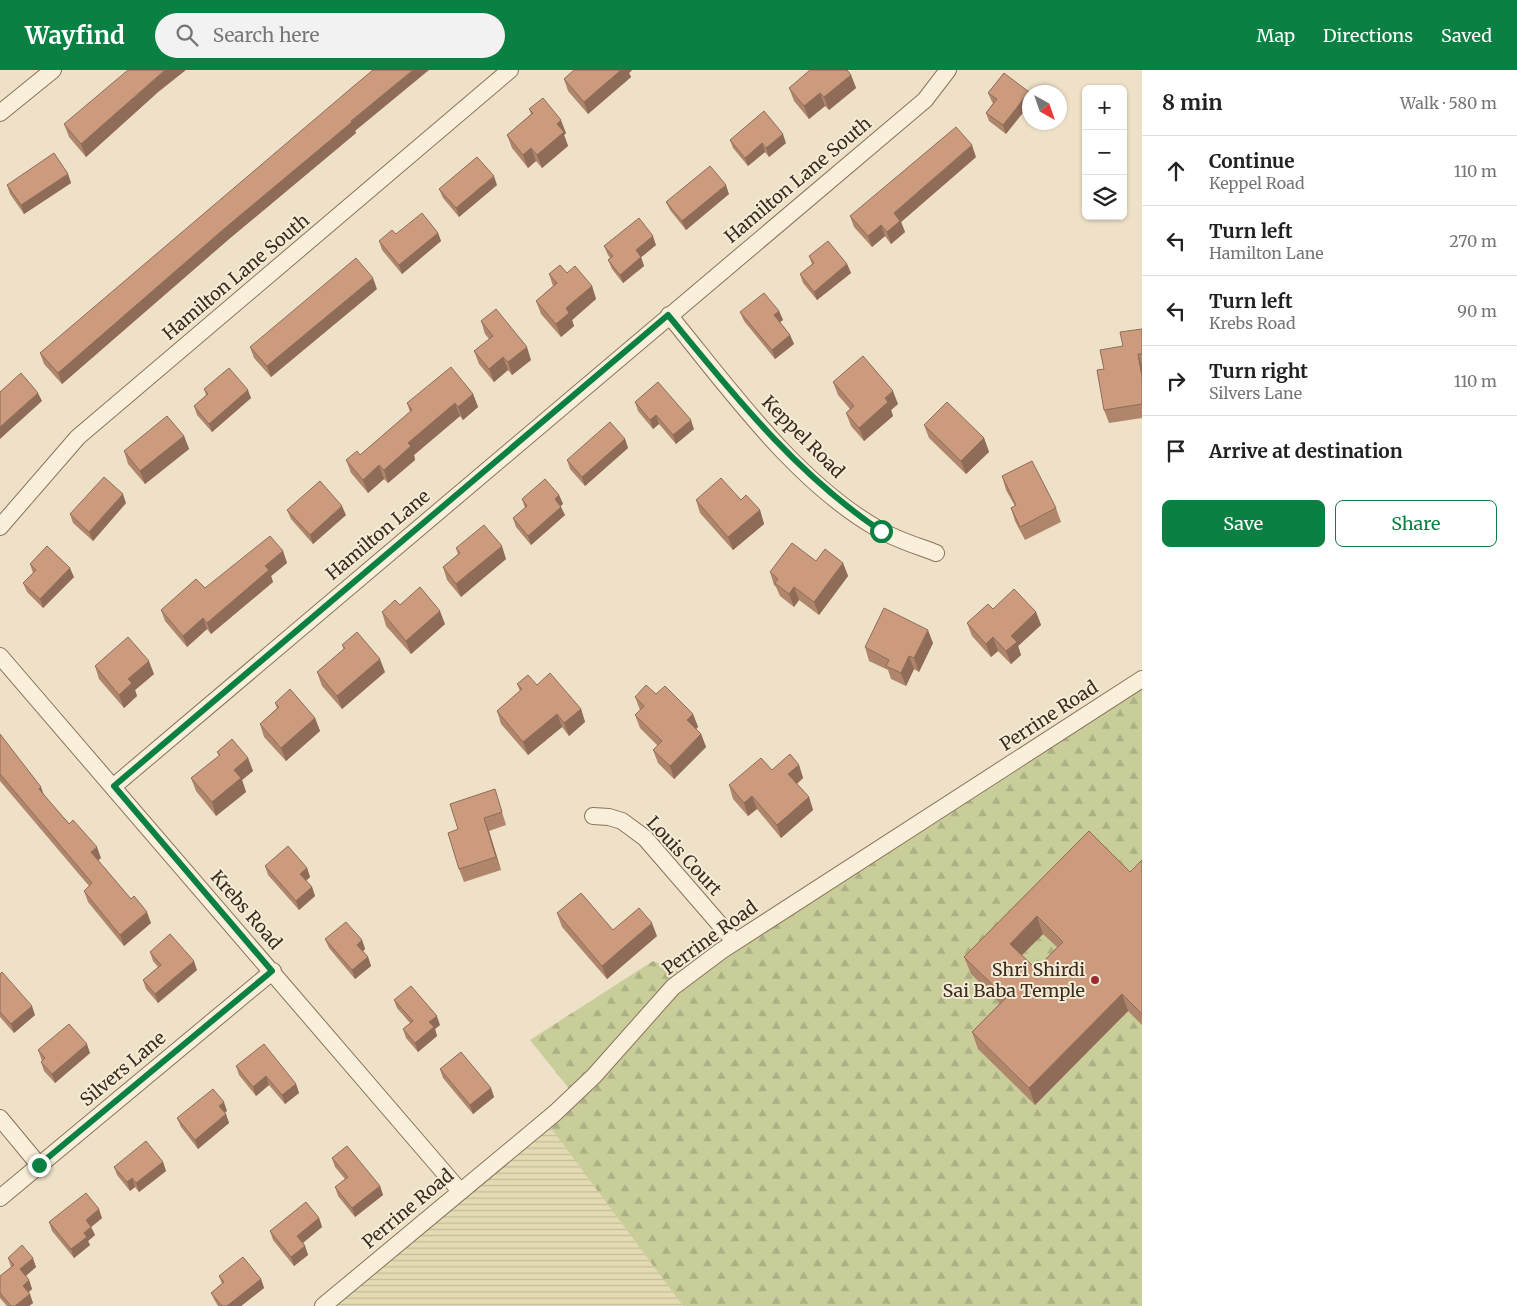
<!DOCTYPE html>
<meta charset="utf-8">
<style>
:root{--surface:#fff;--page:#f2f2f2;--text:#222;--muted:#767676;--line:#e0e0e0;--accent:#0b8043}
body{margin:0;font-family:Merriweather,serif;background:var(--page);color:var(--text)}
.controls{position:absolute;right:15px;top:15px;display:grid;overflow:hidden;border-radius:8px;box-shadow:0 1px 4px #0004}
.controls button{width:45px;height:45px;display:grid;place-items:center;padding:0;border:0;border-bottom:1px solid var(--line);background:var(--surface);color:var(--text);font:25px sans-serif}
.compass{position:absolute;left:1022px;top:15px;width:45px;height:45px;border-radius:50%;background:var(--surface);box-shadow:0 1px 4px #0004;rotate:140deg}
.stop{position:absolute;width:15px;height:15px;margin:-11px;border:4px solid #0b8043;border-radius:50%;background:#fff}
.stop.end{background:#0b8043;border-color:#fff;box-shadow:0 1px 5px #0008}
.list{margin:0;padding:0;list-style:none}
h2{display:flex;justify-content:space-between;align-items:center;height:65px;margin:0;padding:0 20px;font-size:21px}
h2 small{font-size:16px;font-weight:400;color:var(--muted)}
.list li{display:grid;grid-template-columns:32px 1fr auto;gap:15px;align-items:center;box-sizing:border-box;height:70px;padding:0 20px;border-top:1px solid var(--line)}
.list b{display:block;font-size:19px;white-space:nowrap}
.list p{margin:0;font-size:16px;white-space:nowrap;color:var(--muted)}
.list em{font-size:16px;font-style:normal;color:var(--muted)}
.actions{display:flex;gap:10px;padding:15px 20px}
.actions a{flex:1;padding:11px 0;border:1px solid var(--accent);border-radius:8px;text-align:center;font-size:18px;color:var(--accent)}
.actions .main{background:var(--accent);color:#fff}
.icon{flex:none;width:28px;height:28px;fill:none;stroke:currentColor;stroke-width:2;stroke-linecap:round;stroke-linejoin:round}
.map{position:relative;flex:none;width:1142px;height:1236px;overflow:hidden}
header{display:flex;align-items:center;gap:30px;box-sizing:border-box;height:70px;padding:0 25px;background:var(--accent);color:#fff}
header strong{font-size:24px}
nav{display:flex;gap:28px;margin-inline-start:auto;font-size:18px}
.search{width:350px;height:45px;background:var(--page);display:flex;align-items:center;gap:12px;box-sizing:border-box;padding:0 18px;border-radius:28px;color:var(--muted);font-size:19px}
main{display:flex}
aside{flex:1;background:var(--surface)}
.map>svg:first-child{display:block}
.farmland{fill:url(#farmland-rules)}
.forest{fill:url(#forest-firs)}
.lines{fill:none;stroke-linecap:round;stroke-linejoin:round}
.street-casing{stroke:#8a735c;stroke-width:18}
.street{stroke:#f9efda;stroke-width:16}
.wall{fill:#af856c;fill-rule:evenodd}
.shaded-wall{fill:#8f6c58}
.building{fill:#cc9b7d;stroke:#8f6c58;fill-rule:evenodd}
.route{stroke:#0b8043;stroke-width:6}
.poi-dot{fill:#992c30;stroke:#f6ecd6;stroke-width:2}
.labels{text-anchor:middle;stroke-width:4;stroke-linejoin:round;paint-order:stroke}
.street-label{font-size:18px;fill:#3a2c20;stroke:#f6ecd6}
.poi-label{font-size:18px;fill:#3a2c20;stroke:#f6ecd6;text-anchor:end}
</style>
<header>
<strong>Wayfind</strong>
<div class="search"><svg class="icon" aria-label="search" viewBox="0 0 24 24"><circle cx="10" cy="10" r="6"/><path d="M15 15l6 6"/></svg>Search here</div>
<nav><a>Map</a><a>Directions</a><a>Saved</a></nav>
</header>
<main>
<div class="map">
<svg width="1142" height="1236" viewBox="0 0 1142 1236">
<defs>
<pattern id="farmland-rules" width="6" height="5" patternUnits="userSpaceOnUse" patternTransform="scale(1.25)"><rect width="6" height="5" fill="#e4dbb4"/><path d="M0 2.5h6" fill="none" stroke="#c4bc9a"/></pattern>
<pattern id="forest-firs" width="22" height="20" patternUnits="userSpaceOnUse" patternTransform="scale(1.25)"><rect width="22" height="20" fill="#c9cd9a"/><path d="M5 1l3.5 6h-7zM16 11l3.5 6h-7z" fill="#adb084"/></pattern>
</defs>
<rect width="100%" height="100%" fill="#eee1c7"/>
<path class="farmland" d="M542,1046L683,1236H316Z"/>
<path class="forest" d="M1142,614V1236H683L542,1046L571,1021L530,970L653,891L687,905Z"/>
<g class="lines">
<defs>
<path id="street" d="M0,43L53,0
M669,245C729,318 796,413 880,460C897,470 918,476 936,483
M0,457L78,367L510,0
M0,586L460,1121
M114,716L925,30L948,0
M593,746L609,747L622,751L645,768L735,872
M0,1048L39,1095
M0,1128L273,901
M323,1236L555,1043L594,1006L673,917L721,881L1142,609"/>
</defs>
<use href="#street" class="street-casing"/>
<use href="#street" class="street"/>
</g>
<path class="wall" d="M574,0H632L629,3L631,7L588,44L568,21L564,9Z
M1004,3L1006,64L989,51L986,43L993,33L992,32L988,23Z
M851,5L856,18L829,40L825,36L809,49L794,31L789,18Z
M157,23L86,87L69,67L64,54Z
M529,39L566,63L564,65L568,76L542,98L536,91L528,98L512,78L507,65L531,44Z
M355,61L356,63L229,169L62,314L44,294L40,283Z
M730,70L786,73L769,87L765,82L748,96L733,78Z
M976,87L901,152L905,162L891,174L885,166L872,177L854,157L850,146Z
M68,104L71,113L24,144L10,124L7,115Z
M497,115L459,147L443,128L439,119Z
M729,124L686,160L670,140L666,132Z
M438,163L441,171L402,204L382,180L379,171L396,164Z
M656,175L641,187L644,196L623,213L612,199L608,190L610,188L608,185L604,176Z
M809,186L847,194L851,203L817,230L803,213L800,204L812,194Z
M567,203L592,216L596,229L572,250L574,256L561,267L541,244L536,231L553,216L549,204Z
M377,219L271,307L254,288L250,277Z
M779,241L783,250L780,252L790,265L794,274L775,289L744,251L740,242Z
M481,251L531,290L512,305L508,300L494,312L479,294L474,281L489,269L485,264Z
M1142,259V348L1109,353L1104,340V299L1123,276Z
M833,312L898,334L891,340L893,346L864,371L851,356L846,343L850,339L838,325Z
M204,319L251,328L212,362L197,345L194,336L206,325Z
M473,324L478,337L463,350L460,346L414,385L415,390L388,413L384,409L368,423L351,403L346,390L360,385L410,342L407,333Z
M635,332L694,359L676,374L659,354L653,359L638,341Z
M924,355L984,368L989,382L966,404L929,368Z
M184,366L189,379L145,414L128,394L124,381Z
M625,369L628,378L585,416L570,399L567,390Z
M1002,406L1056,438L1061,452L1025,470L1015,451L1011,438L1015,436L1006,420Z
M559,425L563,434L560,436L565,445L531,475L516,457L513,448L525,438L522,429Z
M696,430H741L760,440L764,454L733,480L700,443Z
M126,433L93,471L73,453L70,444Z
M287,440L346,445L313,474L291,449Z
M456,478L506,489L461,527L447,510L443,497L458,484Z
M283,481L287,493L271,506L273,512L211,564L207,559L187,577L165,551L161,540Z
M816,491L843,493L848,506L819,545L799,530L794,537L780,526L776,517L774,515L770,502Z
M30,494L74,507L43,538L27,522L23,513L33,503Z
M400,535L445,554L411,584L386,556L382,542Z
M993,539L1036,542L1041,555L1018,576L1021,585L1011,594L998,581L991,587L972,566L967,553Z
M933,573L919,602L914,599L906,616L891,609L888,600L869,591L865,577Z
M342,575L385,602L342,639L322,616L317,602L344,580Z
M95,596L154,604L135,620L137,626L124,638L99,609Z
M517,614L537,615L581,639L585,652L569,666L562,657L528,685L501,654L497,641L520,621Z
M656,624L693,644L698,657L696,659L701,664L706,677L674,709L658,693L653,680L658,676L640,658L635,645L640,640L635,627Z
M275,633L315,648L320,661L286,691L264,667L260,654L277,638Z
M0,664L44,726L101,788L98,790L151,853L124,876L88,832L84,821L89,816L0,711Z
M217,682L248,688L253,701L242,710L246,722L216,746L196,721L191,708L219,686Z
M799,695L803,708L797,714L809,727L813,740L781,768L757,739L748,746L733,729L729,715L772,700Z
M499,732L506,755L489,761L501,800L464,812L459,799L458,759Z
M1089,761L1130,802L1142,790V955L1128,941L1035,1035L978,979L972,962L1000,933L971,904L964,887ZM1043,864L1057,877L1036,899L1022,885Z
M265,796L307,798L310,807L306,811L312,817L315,826L299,840L268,805Z
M557,843L613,860L657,866L607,909L562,857Z
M325,869L362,870L365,879L363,881L368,887L371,896L355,909L329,878Z
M150,882L197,900L158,933L146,919L143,910L158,897L153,891Z
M0,904L35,945L14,963L0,947Z
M394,930L440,955L435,959L437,966L418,982L406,968L403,959L410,953L397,938Z
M38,980L90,983L55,1013L44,1001L41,992L42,991Z
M236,996L296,1014L299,1023L285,1034L269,1015L256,1026L239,1005Z
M440,999L491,1018L494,1027L473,1044L443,1008Z
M227,1041L225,1042L229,1053L198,1079L181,1057L177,1048Z
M332,1088L380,1116L383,1125L355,1147L338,1126L335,1117L345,1109L335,1097Z
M163,1092L166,1101L139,1122L135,1117L130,1121L117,1105L114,1097Z
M102,1148L91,1157L95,1165L88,1171L90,1175L74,1188L52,1161L49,1152Z
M319,1148L322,1157L303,1173L305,1176L308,1185L294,1196L273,1170L270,1161Z
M8,1188L36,1197L26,1206L29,1210L32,1219L28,1222L33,1233L29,1236H7L0,1228V1206L11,1197Z
M219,1206L261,1209L264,1218L241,1236H218L215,1231L211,1223L222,1214Z"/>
<path class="shaded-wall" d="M165,0H186L157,23L86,87L81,74Z
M413,0H429L355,61L356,63L229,169L62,314L58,303L225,158L351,51Z
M621,0H632L629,3L631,7L588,44L584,32Z
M851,5L856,18L829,40L824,27Z
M1029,22L1030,24V34L1006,64L1003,55Z
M820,23L825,36L809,49L804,36Z
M561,50L566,63L564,65L568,76L542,98L537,85L557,54Z
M783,64L786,73L769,87L766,78Z
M762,73L765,82L748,96L745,88Z
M972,75L976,87L901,152L905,162L891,174L887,162L894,143Z
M531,78L536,91L528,98L523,85Z
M68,104L71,113L24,144L21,135Z
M494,106L497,115L459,147L456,138Z
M726,115L729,124L686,160L682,151Z
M881,155L885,166L872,177L868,166Z
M438,163L441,171L402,204L399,195Z
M653,166L656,175L639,189L636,180Z
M641,187L644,196L623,213L620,205Z
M847,194L851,203L817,230L814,222Z
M373,208L377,219L271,307L267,296Z
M592,216L596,229L572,250L574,256L561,267L556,254L566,238Z
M779,241L783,250L777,254L774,245Z
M790,265L794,274L775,289L772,280Z
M527,277L531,290L512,305L508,292Z
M1138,284L1142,295V307Z
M503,287L508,300L494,312L489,299Z
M248,320L251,328L212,362L209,354Z
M893,321L898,334L891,340L893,346L864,371L859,358L885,328Z
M38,323L42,331L0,369V357Z
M473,324L478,337L463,350L458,337Z
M455,333L460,346L414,385L415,390L388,413L384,400L408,373Z
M656,345L659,354L653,359L650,350Z
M691,350L694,359L676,374L673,365Z
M184,366L189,379L145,414L140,401Z
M984,368L989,382L966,404L961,391Z
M625,369L628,378L585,416L582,407Z
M379,395L384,409L368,423L363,410Z
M123,424L126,433L93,471L89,462Z
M559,425L563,434L558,438L555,429Z
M342,436L346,445L313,474L310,465Z
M561,437L565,445L531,475L528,466Z
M760,440L764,454L733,480L728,467Z
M502,476L506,489L461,527L456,514Z
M283,481L287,493L271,506L273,512L211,564L207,553L265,496Z
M843,493L848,506L819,545L814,532Z
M70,498L74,507L43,538L40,529Z
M794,517L799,530L794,537L789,524Z
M440,541L445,554L411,584L406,571Z
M1036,542L1041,555L1018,576L1021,585L1011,594L1006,581L1011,566Z
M203,548L207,559L187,577L183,566Z
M928,560L933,573L919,602L914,588Z
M993,567L998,581L991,587L986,574Z
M909,586L914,599L906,616L901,603Z
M380,589L385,602L342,639L337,626Z
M149,591L154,604L135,620L137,626L124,638L119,625L128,609Z
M581,639L585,652L569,666L564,653Z
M557,644L562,657L528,685L523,672Z
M693,644L698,657L692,663L687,650Z
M315,648L320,661L286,691L281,678Z
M701,664L706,677L674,709L670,696Z
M248,688L253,701L242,710L246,722L216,746L212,732L234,700Z
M799,695L803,708L793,717L788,704Z
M41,717L45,728L39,719Z
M752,726L757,739L748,746L744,733Z
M809,727L813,740L781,768L777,755Z
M484,748L489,761L501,800L496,787Z
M97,777L101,788L95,793L91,782Z
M307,798L310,807L303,813L300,804Z
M312,817L315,826L299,840L296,831Z
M147,842L151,853L124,876L120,865Z
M1037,846L1043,864L1016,891L1010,874Z
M652,853L657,866L607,909L602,896Z
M362,870L365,879L361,883L357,875Z
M368,887L371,896L355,909L352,900Z
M194,891L197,900L158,933L155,924Z
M1122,924L1128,941L1035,1035L1029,1018Z
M32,936L35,945L14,963L11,954Z
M437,946L440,955L435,959L437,966L418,982L415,973L429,952Z
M87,974L90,983L55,1013L52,1004Z
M266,1006L269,1015L256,1026L253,1017Z
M296,1014L299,1023L285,1034L282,1025Z
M491,1018L494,1027L473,1044L470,1035Z
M224,1032L227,1041L222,1044L219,1036Z
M226,1044L229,1053L198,1079L195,1070Z
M163,1092L166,1101L139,1122L136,1113Z
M132,1108L135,1117L130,1121L127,1112Z
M380,1116L383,1125L355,1147L352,1138Z
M99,1139L102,1148L91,1157L95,1165L88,1171L90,1175L74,1188L71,1179L84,1163L86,1150Z
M319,1148L322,1157L300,1175L297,1166Z
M305,1176L308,1185L294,1196L291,1187Z
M33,1188L36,1197L23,1208L20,1199Z
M261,1209L264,1218L241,1236H227Z
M29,1210L32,1219L26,1225L23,1216Z
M30,1224L33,1233L29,1236H15Z"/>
<path class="building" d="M128,0H165L81,74L64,54Z
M373,0H413L351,51L352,52L225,158L58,303L40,283L355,15Z
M574,0H621L584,32L564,9Z
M810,0H847L851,5L824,27L820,23L804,36L789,18Z
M1004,3L1029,22L1003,55L986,43L997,29L988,23Z
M543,28L561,50L557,54L564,62L537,85L531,78L523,85L507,65L533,43L529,39Z
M764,41L783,64L766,78L762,73L745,88L730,70Z
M956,57L972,75L894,143L900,151L887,162L881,155L868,166L850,146Z
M54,83L68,104L21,135L7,115Z
M477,87L494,106L456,138L439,119Z
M710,96L726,115L682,151L666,132Z
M422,143L438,163L399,195L379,171L392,160L396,164Z
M639,148L653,166L636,180L641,187L620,205L608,190L613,186L604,176Z
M828,171L847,194L814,222L800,204L814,193L809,186Z
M356,188L373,208L267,296L250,277Z
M560,195L567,203L575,196L592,216L566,238L569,243L556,254L536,231L557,213L549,204Z
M764,223L779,241L774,245L790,265L772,280L740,242Z
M496,239L527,277L508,292L503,287L489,299L474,281L493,266L481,251Z
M1142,259V284H1138L1142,307V334L1104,340L1097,300L1104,299L1100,280L1123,276L1120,262Z
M863,286L893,321L885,328L888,332L859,358L846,343L854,336L833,312Z
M451,297L473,324L458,337L455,333L408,373L411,376L384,400L379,395L363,410L346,390L357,381L360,385L412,340L407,333Z
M229,298L248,320L209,354L194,336L208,324L204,319Z
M21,303L38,323L0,357V322Z
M658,312L691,350L673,365L656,345L650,350L635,332Z
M947,332L984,368L961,391L924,355Z
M167,346L184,366L140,401L124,381Z
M610,352L625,369L582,407L567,390Z
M1032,391L1056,438L1020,457L1011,438L1016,435L1002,406Z
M104,407L123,424L89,462L70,444Z
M721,408L741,430L746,425L760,440L728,467L696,430Z
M545,409L559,425L555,429L561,437L528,466L513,448L527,436L522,429Z
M320,411L342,436L310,465L287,440Z
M484,455L502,476L456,514L443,497L460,483L456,478Z
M270,466L283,481L265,496L269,500L207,553L203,548L183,566L161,540L196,509L205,518Z
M792,473L816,491L825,479L843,493L814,532L794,517L789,524L775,513L778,509L770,502Z
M47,476L70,498L40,529L23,513L36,500L30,494Z
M420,517L440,541L406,571L382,542L395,530L400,535Z
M1014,519L1036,542L1011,566L1017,572L1006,581L993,567L986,574L967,553L988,534L993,539Z
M884,538L928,560L914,588L909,586L901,603L886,596L889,590L865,577Z
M357,562L380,589L337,626L317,602L345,578L342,575Z
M128,567L149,591L128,609L132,613L119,625L95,596Z
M550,603L581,639L564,653L557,644L523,672L497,641L522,619L517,614L528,605L537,615Z
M646,615L656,624L665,616L693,644L687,650L701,664L670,696L653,680L662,671L635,645L644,636L635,627Z
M290,619L315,648L281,678L260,654L279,637L275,633Z
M0,664L41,717L39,719L69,754L73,750L97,777L91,782L131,829L134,826L147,842L120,865L84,821L92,813L0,704Z
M232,669L248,688L234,700L241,708L212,732L191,708L220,685L217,682Z
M790,684L799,695L788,704L809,727L777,755L752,726L744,733L729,715L761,688L772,700Z
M495,719L502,742L484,748L496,787L459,799L448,763L458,759L450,734Z
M1089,761L1130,802L1142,790V944L1122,924L1029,1018L972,962L1006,928L964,887ZM1037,846L1063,872L1036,899L1010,874Z
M288,776L307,798L300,804L312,817L296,831L265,796Z
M581,823L613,860L639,838L652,853L602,896L557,843Z
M346,852L362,870L357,875L368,887L352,900L325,869Z
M170,864L194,891L155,924L143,910L161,895L150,882Z
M2,902L32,936L11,954L0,942V904Z
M411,916L437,946L429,952L434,957L415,973L403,959L413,951L394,930Z
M69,954L87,974L52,1004L41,992L45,988L38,980Z
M264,974L296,1014L282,1025L266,1006L253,1017L236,996Z
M461,982L491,1018L470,1035L440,999Z
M213,1019L224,1032L219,1036L226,1044L195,1070L177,1048Z
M146,1071L163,1092L136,1113L132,1108L127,1112L114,1097Z
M347,1076L380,1116L352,1138L335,1117L348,1107L332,1088Z
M86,1123L99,1139L86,1150L91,1157L84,1163L87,1167L71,1179L49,1152Z
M306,1132L319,1148L297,1166L305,1176L291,1187L270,1161Z
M22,1175L33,1188L20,1199L29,1210L23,1216L30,1224L15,1236H11L0,1223V1206L14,1195L8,1188Z
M243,1187L261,1209L227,1236H222L211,1223L224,1212L219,1206Z"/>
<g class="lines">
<path class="route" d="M39,1095L272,901L114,716L668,245C733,324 795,403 881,461"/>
</g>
<circle class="poi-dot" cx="1095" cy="910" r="5"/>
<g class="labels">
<g class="street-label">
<text transform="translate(798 110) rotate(-40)" y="6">Hamilton Lane South</text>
<text transform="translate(236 207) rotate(-40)" y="6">Hamilton Lane South</text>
<text transform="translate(803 367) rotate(45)" y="6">Keppel Road</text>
<text transform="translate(378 465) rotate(-40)" y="6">Hamilton Lane</text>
<text transform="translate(1049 646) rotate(-33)" y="6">Perrine Road</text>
<text transform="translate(684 786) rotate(47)" y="6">Louis Court</text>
<text transform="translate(246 840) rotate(49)" y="6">Krebs Road</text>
<text transform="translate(710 868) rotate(-36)" y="6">Perrine Road</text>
<text transform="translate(123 999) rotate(-40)" y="6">Silvers Lane</text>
<text transform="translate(408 1139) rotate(-40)" y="6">Perrine Road</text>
</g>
<g class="poi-label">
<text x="1085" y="906">Shri Shirdi<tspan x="1085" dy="21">Sai Baba Temple</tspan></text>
</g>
</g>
</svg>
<div class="controls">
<button>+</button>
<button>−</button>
<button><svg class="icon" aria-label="layers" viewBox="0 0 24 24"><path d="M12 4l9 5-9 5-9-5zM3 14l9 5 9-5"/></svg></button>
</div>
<svg class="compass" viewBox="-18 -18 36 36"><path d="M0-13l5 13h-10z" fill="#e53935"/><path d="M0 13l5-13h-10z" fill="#767676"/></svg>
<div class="stop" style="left:881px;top:461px"></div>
<div class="stop end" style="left:39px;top:1095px"></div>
</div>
<aside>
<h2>8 min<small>Walk · 580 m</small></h2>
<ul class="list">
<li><svg class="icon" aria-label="ahead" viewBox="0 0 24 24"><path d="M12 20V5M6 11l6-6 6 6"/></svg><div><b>Continue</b><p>Keppel Road</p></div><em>110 m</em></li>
<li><svg class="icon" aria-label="left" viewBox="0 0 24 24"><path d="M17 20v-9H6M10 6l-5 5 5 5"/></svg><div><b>Turn left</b><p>Hamilton Lane</p></div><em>270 m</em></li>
<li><svg class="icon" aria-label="left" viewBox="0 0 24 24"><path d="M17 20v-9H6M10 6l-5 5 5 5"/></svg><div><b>Turn left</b><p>Krebs Road</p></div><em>90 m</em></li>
<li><svg class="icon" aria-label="right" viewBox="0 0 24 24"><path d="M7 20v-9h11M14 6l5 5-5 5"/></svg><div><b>Turn right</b><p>Silvers Lane</p></div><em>110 m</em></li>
<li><svg class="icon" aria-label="arrive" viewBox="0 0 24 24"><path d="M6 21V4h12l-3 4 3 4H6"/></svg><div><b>Arrive at destination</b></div></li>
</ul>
<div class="actions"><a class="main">Save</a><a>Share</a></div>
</aside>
</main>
